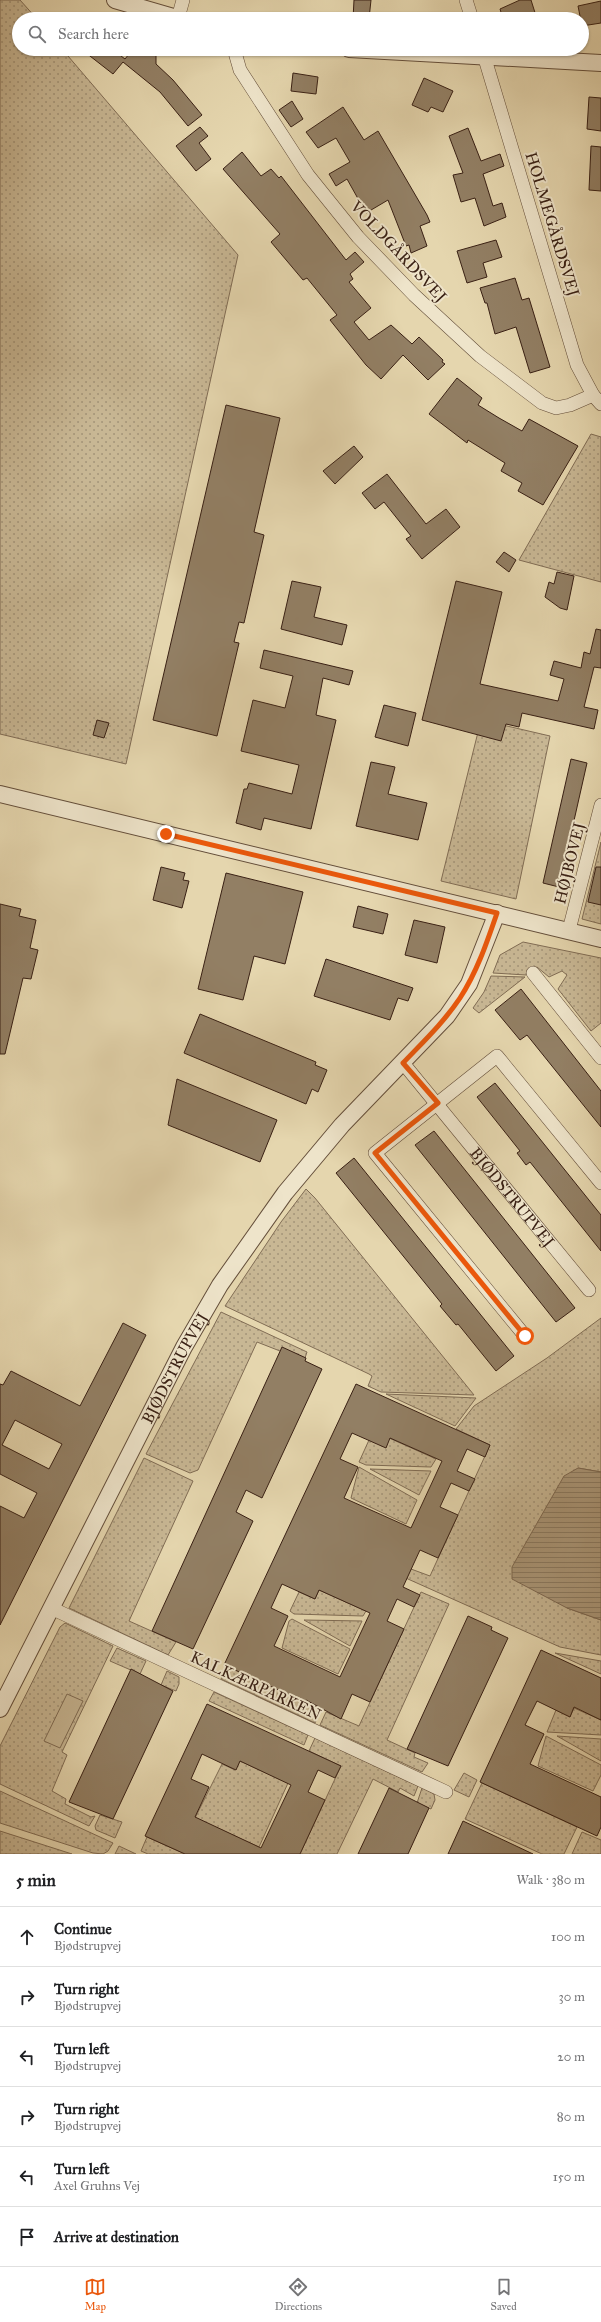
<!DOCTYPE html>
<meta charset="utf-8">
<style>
:root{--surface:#fff;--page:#f2f2f2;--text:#202124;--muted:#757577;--line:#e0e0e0;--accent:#ea580c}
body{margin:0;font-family:"IM FELL Great Primer",serif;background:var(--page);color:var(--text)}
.stop{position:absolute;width:12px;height:12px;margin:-9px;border:3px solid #ea580c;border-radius:50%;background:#fff}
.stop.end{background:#ea580c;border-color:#fff;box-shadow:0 1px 4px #0008}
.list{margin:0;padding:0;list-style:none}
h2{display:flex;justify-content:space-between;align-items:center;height:52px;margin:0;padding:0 16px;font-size:17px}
h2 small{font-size:13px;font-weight:400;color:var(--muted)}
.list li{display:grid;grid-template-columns:26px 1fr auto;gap:12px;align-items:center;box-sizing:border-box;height:60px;padding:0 16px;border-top:1px solid var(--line)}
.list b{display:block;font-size:15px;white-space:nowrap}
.list p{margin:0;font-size:13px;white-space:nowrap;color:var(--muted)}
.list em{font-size:13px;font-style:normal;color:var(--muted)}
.icon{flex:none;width:22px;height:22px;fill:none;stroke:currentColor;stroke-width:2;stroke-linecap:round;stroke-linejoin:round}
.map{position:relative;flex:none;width:601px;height:1854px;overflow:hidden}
.search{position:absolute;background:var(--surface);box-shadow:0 1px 3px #0004;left:12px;right:12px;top:12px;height:44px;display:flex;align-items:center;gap:10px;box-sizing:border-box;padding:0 14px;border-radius:22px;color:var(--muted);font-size:15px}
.sheet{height:412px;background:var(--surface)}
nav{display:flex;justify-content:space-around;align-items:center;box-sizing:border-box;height:56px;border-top:1px solid var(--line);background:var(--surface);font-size:11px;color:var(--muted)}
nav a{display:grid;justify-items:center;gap:2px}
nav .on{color:var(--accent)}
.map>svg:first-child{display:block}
.green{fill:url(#green-dots);stroke:#806c54}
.pitch{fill:#c8b794;stroke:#806c54}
.water{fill:url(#water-rules);stroke:#7d6851}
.building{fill:#927f64;stroke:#392014;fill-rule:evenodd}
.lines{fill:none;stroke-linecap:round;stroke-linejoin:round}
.minor-casing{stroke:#644e3a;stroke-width:14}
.tertiary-casing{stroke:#644e3a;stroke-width:18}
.minor{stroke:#eee4ca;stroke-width:13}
.tertiary{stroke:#eee4ca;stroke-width:16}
.route{stroke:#ea580c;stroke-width:5}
.labels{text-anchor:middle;stroke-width:4;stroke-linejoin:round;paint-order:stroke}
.street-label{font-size:16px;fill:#392014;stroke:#eee4ca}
</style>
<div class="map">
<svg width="601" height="1854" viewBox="0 0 601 1854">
<defs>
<pattern id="green-dots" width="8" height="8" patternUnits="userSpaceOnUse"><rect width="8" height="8" fill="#c8b794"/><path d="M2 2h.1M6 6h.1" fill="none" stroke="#a39478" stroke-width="1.8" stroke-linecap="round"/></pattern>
<pattern id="water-rules" width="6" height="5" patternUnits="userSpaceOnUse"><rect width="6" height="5" fill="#ab987a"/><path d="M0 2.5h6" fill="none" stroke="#8c7c63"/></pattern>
</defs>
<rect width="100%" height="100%" fill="#e5d6ae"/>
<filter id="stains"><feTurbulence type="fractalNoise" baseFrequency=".005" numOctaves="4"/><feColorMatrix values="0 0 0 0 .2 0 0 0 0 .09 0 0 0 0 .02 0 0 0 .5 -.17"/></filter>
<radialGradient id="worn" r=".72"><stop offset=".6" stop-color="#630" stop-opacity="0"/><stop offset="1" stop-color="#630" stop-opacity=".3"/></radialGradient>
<path class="green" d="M0,0H20L37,19H19V49H62L238,255L126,764L0,734Z
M591,434L601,437V582L519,560Z
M481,720L550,736L516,899L441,881Z
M601,842V924L582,919Z
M523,942L601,958V1023L591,1031L558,989L567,975L562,971L549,977L537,967L526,975L493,973L500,955Z
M491,976L525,977L479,1013L473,1008L484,992Z
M306,1189L315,1198L474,1395L381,1392L368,1386L372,1376L369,1374L225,1306L281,1222Z
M221,1312L307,1352L305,1358L280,1351L257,1342L198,1470L190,1473L146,1454Z
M601,1318V1472L578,1468L567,1608L601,1620V1655L560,1647L399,1575L411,1569L430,1576L490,1445L456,1429L474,1406L547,1358Z
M386,1394L476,1398L455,1426Z
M389,1438L436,1459L431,1467L366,1465L359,1462L369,1440Z
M144,1458L193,1481L129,1621L176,1642L168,1655L69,1608Z
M359,1467L417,1500L406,1524L351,1498Z
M370,1469L431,1471L419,1495Z
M319,1590L366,1611L363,1616L294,1614L290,1611L299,1592L315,1599Z
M421,1592L449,1604L387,1740L415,1753L414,1757L428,1763L422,1772L320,1725L326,1712L359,1726Z
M292,1619L350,1649L338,1674L282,1648L289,1621Z
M304,1620L362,1621L350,1646Z
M65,1623L113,1646L62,1752L67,1755L52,1791L66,1799L65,1804L91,1817L95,1816L89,1826L0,1784V1746L60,1627Z
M117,1648L146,1661L140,1674L110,1661Z
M555,1653L601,1661V1674Z
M226,1665L321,1709L315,1723L221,1679Z
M167,1671L179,1677V1684L176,1691L161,1685Z
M214,1692L308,1735L304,1745L209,1701Z
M574,1708L601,1720V1735L547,1732L556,1710L570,1717Z
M546,1736L601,1765V1775L593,1791L538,1766Z
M557,1736L601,1739V1761Z
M315,1738L418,1786L414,1796L400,1788L398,1792L373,1779L337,1854H300L341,1766L309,1751Z
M240,1761L288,1783L259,1847L195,1818L222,1764L235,1770Z
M464,1773L477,1780L469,1797L454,1790Z
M482,1783L577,1827L564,1854H542L465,1819Z
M422,1788L434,1794L435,1800L431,1809L417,1803Z
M0,1791L113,1843L108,1851L103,1854L93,1853L0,1823Z
M100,1815L122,1822L115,1838L96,1830L95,1826Z
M0,1831L72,1854H0Z
M582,1832L601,1840V1854H572Z
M147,1837L185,1854H148L141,1851Z
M119,1846L136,1854H115Z"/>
<path class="pitch" d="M67,1694L83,1701L60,1748L44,1741Z"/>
<path class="water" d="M578,1468L601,1472V1620L567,1608L512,1579V1567L564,1476Z"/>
<path class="building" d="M354,0H371L369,19H353Z
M520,0H531L537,19H503L500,9Z
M601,1V23L582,26L578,6Z
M81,49H112L125,59L133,49H156V64L173,80L202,115L188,126L160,92L123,62L113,74Z
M293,73L318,77L316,94L291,91Z
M424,78L453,91L443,112L431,107L428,112L412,105Z
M589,97L601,98V131L587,129Z
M292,101L303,119L291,127L279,110Z
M343,107L364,140L378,131L427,215L430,222L420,226L427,246L411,253L409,245L406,246L388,200L366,213L347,179L336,186L329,174L350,162L336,138L318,148L306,132Z
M200,127L208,136L199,143L211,159L196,171L176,146Z
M468,128L481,161L500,154L504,166L483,174L493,206L502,203L506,217L484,226L475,198L461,202L453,175L463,173L449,136Z
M591,146L601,147V191L589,190Z
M242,152L261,176L271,169L279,178L281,176L346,260L355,252L364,262L350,274L353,279L349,282L371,308L354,322L369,340L391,325L412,344L419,337L443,360L442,362L445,364L428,380L403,355L381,379L366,365L330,320L337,315L307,278L303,280L271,242L280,234L223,169Z
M496,240L502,257L483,263L487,277L467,283L457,251Z
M515,278L522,300L529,298L550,367L530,373L516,327L495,334L487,303H485L480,288Z
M457,378L482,398L478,405L499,418L522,431L529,419L578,446L543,505L518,491L522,483L501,471L505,463L468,440L467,443L429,414Z
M226,405L280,418L254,532L264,535L244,623L239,622L234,642L239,643L217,736L153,720Z
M354,446L363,457L335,484L323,471Z
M387,474L426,524L446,509L460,527L422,559L406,539L411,536L384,502L375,509L362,493Z
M504,552L516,560L509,572L496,562Z
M557,572L574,576L567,610L560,608L545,597L549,582L554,584Z
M292,581L321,587L314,617L347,625L342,645L281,629Z
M456,581L502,592L480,684L558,701L564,679L550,675L554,661L581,668L584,652L590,654L596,629L601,630V668L594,667L584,707L598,710L594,729L522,713L519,727L506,724L501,741L422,720Z
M264,650L353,671L349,685L323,678L316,715L336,720L311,829L264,818L261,830L236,823L244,789H247L249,783L292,794L299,765L241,751L253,700L285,708L293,676L260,668Z
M384,705L416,713L408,746L375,737Z
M97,720L109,723L104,738L93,735Z
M571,759L587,763L559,887L543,883Z
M371,762L395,767L388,794L427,803L418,840L356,826Z
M161,867L185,873L183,880L189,881L182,908L153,900Z
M596,867H601V905L588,902Z
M226,873L303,892L285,964L254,956L243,1000L198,989Z
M0,904L21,909L19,916L36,920L30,948L38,950L31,979L23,978L5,1054H0Z
M358,906L388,914L383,934L353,927Z
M414,920L445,927L437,963L405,955Z
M326,959L413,988L408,1001L398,998L390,1020L314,996Z
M521,989L601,1091V1127L527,1035L520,1040L495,1010Z
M200,1014L316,1062L315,1065L327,1070L318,1092L312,1089L306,1104L184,1053Z
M177,1079L277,1120L260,1162L168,1125Z
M495,1083L601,1215V1251L530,1162L526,1165L517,1153L520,1151L477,1097Z
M434,1131L575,1308L556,1322L415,1145Z
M354,1158L514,1356L496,1371L458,1324L456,1325L440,1306L442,1304L336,1173Z
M123,1323L146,1335L0,1625V1506L24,1518L37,1493L0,1474V1384L3,1385L11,1371L80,1406ZM15,1420L62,1444L49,1469L2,1445Z
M282,1347L306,1358L305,1361L322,1369L262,1498L246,1490L236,1512L253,1521L193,1649L152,1631Z
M356,1384L490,1445L485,1457L467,1449L457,1471L475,1479L469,1491L451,1483L440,1507L458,1515L445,1543L438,1558L420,1550L403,1587L420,1595L414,1607L397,1599L387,1621L404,1629L370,1702L352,1694L341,1719L306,1700L305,1702L224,1665ZM352,1433L386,1448L390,1438L442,1461L411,1528L344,1498L358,1467L340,1459ZM282,1584L315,1599L319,1590L370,1613L340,1677L274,1646L288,1616L271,1608Z
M468,1616L492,1627L491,1630L508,1638L448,1766L407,1749Z
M541,1650L601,1678V1720L574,1707L570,1717L537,1701L525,1725L544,1734L530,1764L601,1797V1827L597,1836L480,1782Z
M131,1669L173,1691L113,1819L69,1802Z
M207,1704L341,1766L335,1778L318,1770L308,1792L325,1800L300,1854H185L145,1836ZM202,1754L236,1770L240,1761L291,1785L261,1848L195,1817L209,1787L191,1779Z
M389,1788L429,1808L408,1854H358Z
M463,1821L533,1854H448Z"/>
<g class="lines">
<defs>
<g id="minor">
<path d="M466,0L472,19"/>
<path d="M178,18L183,0"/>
<path d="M234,49L240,70L308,175L358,237L414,295L480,356L542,403L556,408L570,405L593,395"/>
<path d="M482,49L577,365L593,395L601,404"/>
<path d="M569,930L601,805"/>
<path d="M533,973L601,1058"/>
<path id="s1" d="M403,1063L589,1290"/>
<path d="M525,1336L375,1153L497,1056L601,1183"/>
<path d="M51,1608L446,1792"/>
</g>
<g id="tertiary">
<path d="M115,0L180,19"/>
<path d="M349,49L601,63"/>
<path d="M0,794L601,939"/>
<path id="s2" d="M0,1709L184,1347L220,1285L285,1193L342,1125L447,1016L469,984L497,913"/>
</g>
</defs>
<use href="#minor" class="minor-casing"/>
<use href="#tertiary" class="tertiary-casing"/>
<use href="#minor" class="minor"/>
<use href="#tertiary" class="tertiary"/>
</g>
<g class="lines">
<path class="route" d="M166,834L497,913C487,942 477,972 460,998C444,1022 423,1042 403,1063L438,1103L375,1153L525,1336"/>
</g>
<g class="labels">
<g class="street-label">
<text transform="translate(553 224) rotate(73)" y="6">HOLMEGÅRDSVEJ</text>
<text transform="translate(399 251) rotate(47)" y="6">VOLDGÅRDSVEJ</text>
<text transform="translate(569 863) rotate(-76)" y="6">HØJBOVEJ</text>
<text dy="6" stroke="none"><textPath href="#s1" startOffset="173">BJØDSTRUPVEJ</textPath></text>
<text dy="6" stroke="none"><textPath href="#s2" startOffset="383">BJØDSTRUPVEJ</textPath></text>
<text transform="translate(256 1685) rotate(25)" y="6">KALKÆRPARKEN</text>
</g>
</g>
<rect width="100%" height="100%" filter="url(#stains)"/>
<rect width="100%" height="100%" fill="url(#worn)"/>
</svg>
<div class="stop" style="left:525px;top:1336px"></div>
<div class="stop end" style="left:166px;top:834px"></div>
<div class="search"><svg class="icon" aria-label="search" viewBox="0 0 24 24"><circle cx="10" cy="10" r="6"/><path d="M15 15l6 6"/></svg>Search here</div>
</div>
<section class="sheet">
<h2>5 min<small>Walk · 380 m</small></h2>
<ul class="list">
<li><svg class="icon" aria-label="ahead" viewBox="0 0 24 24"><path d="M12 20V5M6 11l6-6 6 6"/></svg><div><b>Continue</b><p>Bjødstrupvej</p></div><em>100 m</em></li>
<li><svg class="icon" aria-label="right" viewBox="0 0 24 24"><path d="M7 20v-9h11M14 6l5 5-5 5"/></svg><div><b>Turn right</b><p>Bjødstrupvej</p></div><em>30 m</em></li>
<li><svg class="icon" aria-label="left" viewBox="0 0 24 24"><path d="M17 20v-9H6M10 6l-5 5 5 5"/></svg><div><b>Turn left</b><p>Bjødstrupvej</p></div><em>20 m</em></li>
<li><svg class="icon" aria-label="right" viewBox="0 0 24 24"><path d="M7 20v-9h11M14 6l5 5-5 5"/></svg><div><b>Turn right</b><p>Bjødstrupvej</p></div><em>80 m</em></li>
<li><svg class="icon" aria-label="left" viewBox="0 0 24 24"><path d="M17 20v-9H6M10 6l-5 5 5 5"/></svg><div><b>Turn left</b><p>Axel Gruhns Vej</p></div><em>150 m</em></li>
<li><svg class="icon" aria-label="arrive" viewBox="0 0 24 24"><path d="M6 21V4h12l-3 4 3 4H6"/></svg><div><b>Arrive at destination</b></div></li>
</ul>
</section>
<nav>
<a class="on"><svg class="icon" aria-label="map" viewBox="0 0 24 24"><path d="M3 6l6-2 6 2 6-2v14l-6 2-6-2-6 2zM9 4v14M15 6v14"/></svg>Map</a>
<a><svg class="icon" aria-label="directions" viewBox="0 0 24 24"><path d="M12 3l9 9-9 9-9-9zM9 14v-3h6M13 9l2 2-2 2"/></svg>Directions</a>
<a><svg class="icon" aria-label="saved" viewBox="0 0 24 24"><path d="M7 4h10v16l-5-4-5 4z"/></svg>Saved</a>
</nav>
